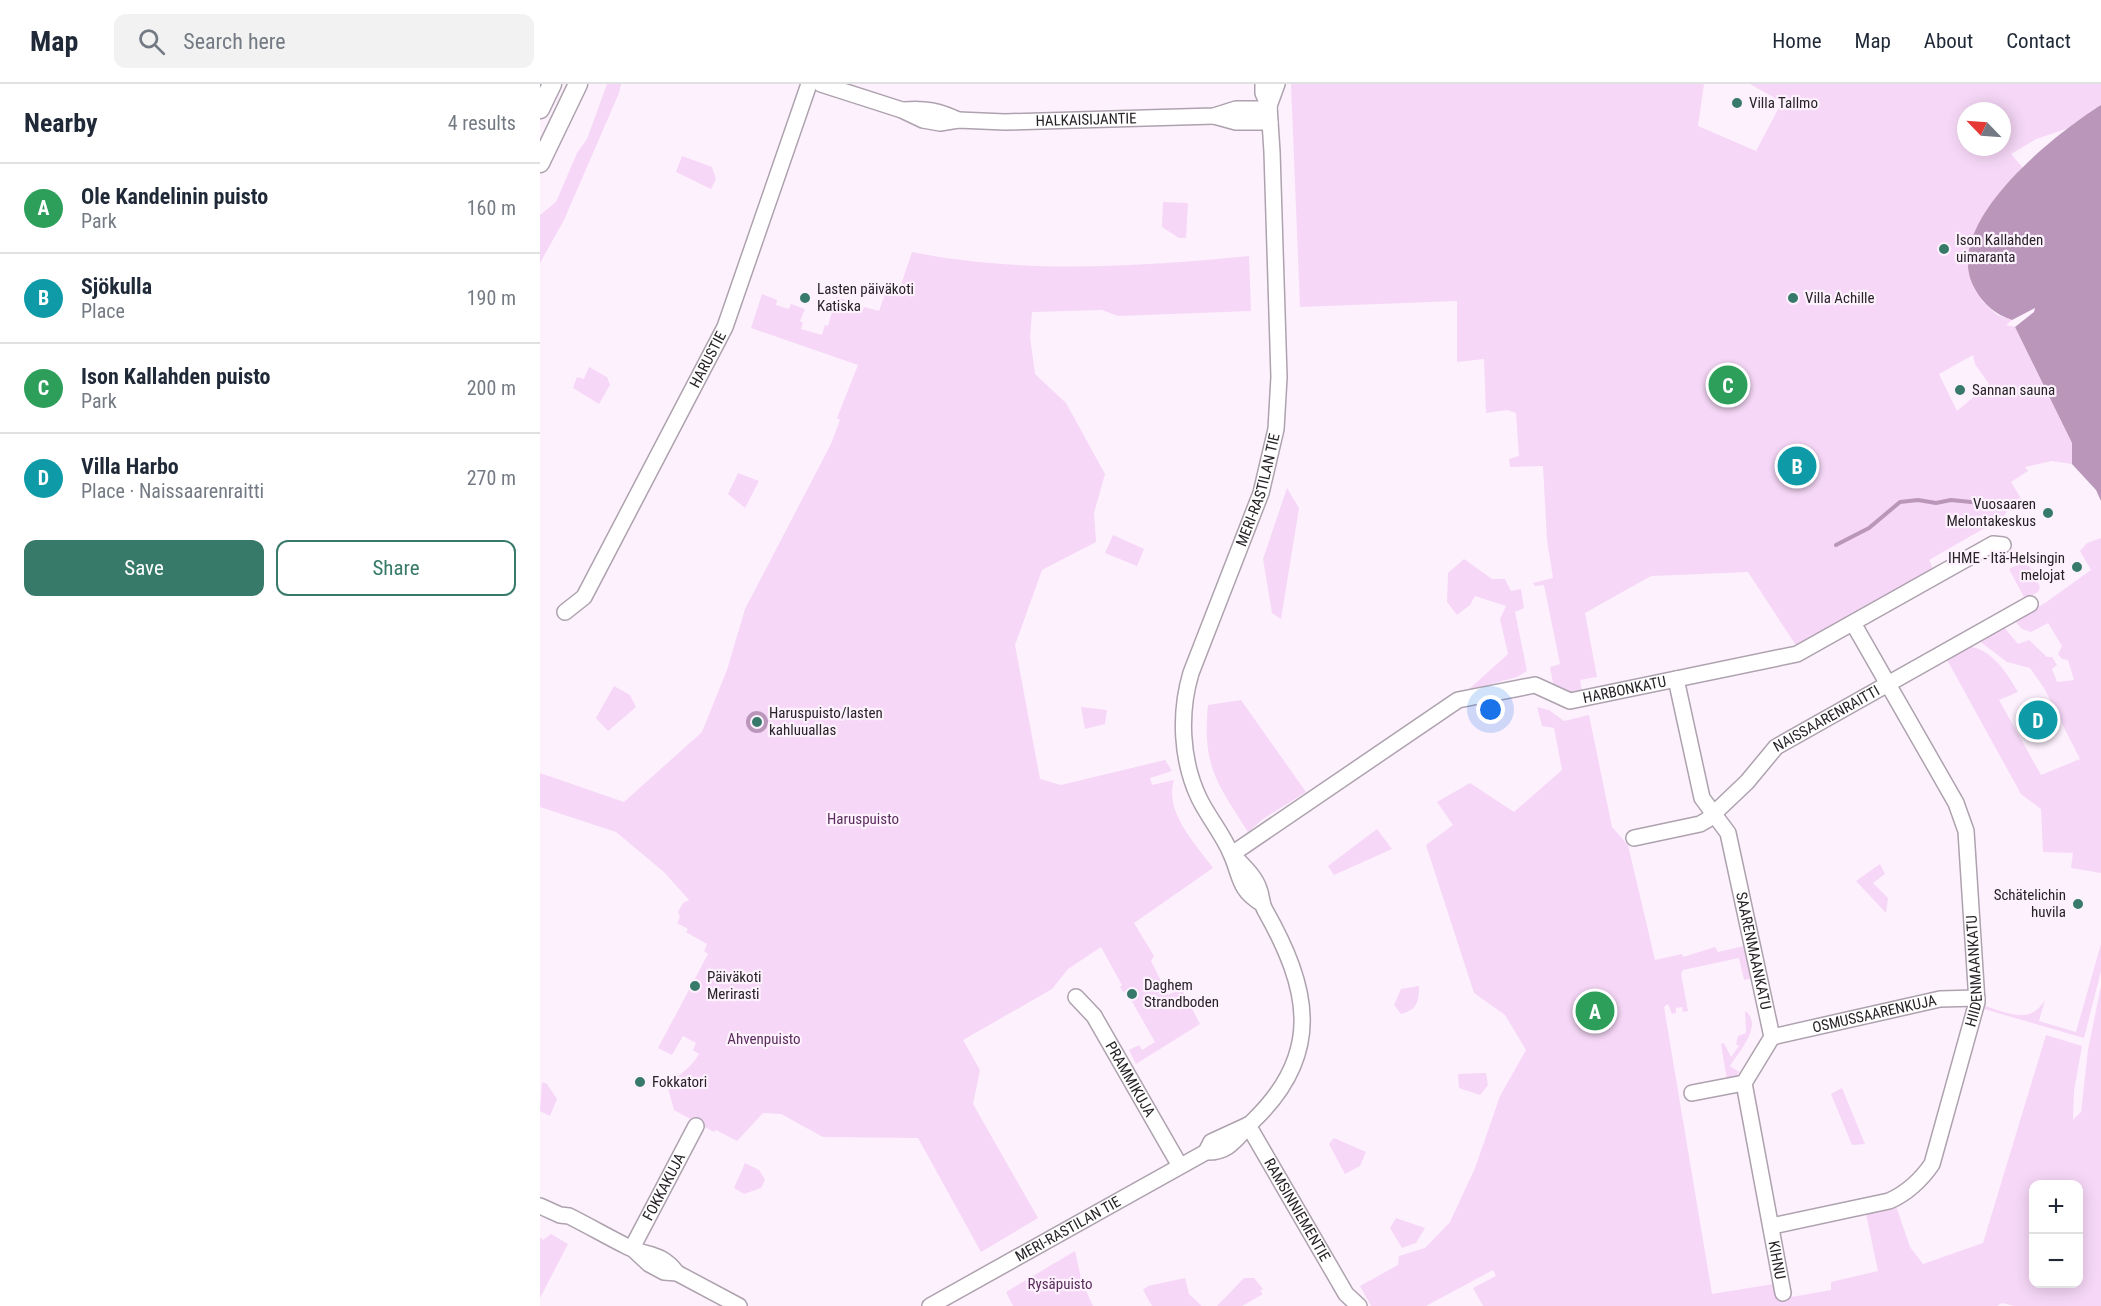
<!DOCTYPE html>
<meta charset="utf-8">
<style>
:root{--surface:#fff;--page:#f2f2f3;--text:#1f2937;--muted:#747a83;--line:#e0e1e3;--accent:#387a69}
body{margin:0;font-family:"Roboto Condensed",sans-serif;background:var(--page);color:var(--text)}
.controls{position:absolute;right:18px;bottom:18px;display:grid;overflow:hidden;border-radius:12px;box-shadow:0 3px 15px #0003}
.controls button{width:54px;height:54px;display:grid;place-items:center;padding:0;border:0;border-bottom:2px solid var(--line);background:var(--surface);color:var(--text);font:30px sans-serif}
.compass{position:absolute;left:1417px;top:18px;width:54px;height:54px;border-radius:50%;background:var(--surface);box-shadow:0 3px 15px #0003;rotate:295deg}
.you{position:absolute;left:951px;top:626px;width:21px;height:21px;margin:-15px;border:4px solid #fff;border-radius:50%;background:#1a73e8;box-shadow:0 0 0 9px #1a73e833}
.badge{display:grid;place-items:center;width:39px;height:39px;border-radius:50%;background:var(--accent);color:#fff;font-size:20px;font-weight:700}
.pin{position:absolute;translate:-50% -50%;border:3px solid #fff;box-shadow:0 2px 6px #0006}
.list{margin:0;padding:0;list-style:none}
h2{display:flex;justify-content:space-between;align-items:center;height:78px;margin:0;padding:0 24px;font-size:26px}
h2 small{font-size:20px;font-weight:400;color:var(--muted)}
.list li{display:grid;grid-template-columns:39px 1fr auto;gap:18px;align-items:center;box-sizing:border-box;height:90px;padding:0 24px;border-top:2px solid var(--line)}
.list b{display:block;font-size:22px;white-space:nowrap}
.list p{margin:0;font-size:20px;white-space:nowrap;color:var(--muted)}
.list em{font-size:20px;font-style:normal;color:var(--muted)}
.actions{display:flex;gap:12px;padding:18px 24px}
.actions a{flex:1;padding:14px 0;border:2px solid var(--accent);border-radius:12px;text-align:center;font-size:21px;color:var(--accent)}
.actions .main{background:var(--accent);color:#fff}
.icon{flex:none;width:33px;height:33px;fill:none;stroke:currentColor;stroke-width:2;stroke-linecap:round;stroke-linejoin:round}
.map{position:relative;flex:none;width:1561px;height:1222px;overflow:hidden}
header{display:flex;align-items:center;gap:36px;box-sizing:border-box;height:84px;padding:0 30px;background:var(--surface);border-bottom:2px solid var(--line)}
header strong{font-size:28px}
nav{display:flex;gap:33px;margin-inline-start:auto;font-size:21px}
.search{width:420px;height:54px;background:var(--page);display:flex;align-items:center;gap:15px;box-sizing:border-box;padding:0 21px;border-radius:12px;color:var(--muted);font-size:22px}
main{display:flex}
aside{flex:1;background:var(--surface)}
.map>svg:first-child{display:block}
.green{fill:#f6d7f7;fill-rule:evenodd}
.water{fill:#b996ba}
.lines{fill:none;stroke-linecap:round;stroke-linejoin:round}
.stream{stroke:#b996ba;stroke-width:4}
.minor-casing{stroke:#ada2ae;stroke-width:18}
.major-casing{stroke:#ada2ae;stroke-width:21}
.minor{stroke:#fff;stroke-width:15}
.major{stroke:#fff;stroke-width:18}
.poi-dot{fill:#387a69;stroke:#fdf1fd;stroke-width:2}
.labels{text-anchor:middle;stroke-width:4.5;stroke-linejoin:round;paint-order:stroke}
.poi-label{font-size:15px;fill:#272327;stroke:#fdf1fd;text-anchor:start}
.street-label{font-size:15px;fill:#272327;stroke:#fdf1fd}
.park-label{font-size:15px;fill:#5a2d5d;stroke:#fdf1fd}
</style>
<header>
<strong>Map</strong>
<div class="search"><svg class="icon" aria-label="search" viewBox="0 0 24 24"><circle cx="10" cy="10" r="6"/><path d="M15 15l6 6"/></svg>Search here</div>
<nav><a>Home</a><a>Map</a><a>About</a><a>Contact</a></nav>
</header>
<main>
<aside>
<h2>Nearby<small>4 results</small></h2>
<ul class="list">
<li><span class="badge" style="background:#2e9e5b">A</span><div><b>Ole Kandelinin puisto</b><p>Park</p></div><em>160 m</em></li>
<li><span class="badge" style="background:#0f9aa8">B</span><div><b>Sjökulla</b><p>Place</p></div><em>190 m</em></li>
<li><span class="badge" style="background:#2e9e5b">C</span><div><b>Ison Kallahden puisto</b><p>Park</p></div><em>200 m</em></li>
<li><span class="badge" style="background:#0f9aa8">D</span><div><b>Villa Harbo</b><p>Place · Naissaarenraitti</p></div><em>270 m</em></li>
</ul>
<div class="actions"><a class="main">Save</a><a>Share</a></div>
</aside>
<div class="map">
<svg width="1561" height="1222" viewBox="0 0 1561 1222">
<rect width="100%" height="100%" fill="#fdf1fd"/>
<path class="green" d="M67,0H81L79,9L24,136L0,179V131L16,118L37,69L47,55Z
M751,0H1164L1158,42L1216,67L1242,18L1210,0H1561V21L1529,44L1496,55L1471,70L1483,84L1473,93L1441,216L1457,231L1472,236L1466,241L1475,243L1532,359V380L1512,377L1485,383L1488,387L1471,398L1483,418L1467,427L1464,433L1389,476L1394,487L1257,563L1208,488L1111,492L1045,529L1057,593L1040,596L1042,608L1028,610L1014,604L1010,583L1020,580L1004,501L995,502L993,499L1013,494L1007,456L1003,382L970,383L969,375L979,372L976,329L967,326L946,329L944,275L917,278V217L760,223ZM1426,27H1462V63H1426ZM1433,271L1435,280L1449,300L1417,327L1399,290Z
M142,72L172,83L176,95L171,105L136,88Z
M623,118L648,119L646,154H639L622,143Z
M372,168C479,190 601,183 709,172L711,227L578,232L562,226L492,228L490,253L495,290L526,319L565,390L554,429L556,458L502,486L475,561L500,695L521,701L625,676L632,687L610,694L612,701L634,696C624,728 655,759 673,784L594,839L614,872L611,877L628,911L641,904L660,940L596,980L589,966L599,961L602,966L615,958L586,907L583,908L580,903L582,901L561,863L528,885L512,905L423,956L440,986L433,1020L498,1134L441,1168L378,1054L283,1053L241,1030L223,1029L197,1057L176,1046L174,1048L134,1026L128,1004C137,990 151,985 159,970L153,966L156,959L143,952L132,971L118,964L168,870L164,867L167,860L146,848L148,845L137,839L140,833L138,828L143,819L149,816L124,788L76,748L0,723V689L84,718L162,648L187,586L205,525L291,360L300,336L297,334L318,281L211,244L222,210L237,216L236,221L249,225L251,220L265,225L260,237L263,239L261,245L282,251L285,241L288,242L296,213L311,218L310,223L322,228L324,223L339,227L347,204L359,207Z
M49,283L67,293L70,301L59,320L33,304L37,293L44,295Z
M198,389L219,397L205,424L188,410Z
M747,404L759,424L741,535L732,529L723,475Z
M573,451L604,465L597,482L565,469Z
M1561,454V789L1531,784L1533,769L1503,768L1501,725L1481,710L1406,574L1428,562C1453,566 1466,588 1478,608L1459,616L1501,691L1540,675L1504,604L1490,584L1467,578L1438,556L1463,542L1478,560L1489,556L1507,573H1512L1517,581L1512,585L1517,598L1534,596L1528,576L1522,575L1518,570L1522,562L1508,539L1491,548L1482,545L1474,536L1505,519L1551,486L1540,467L1547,459Z
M924,475L952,495H965L971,507L981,505L984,524L975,528L987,587L977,593L928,606L968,570L960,535L966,522L935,512L930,521L917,531L907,518L908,489Z
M1482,479L1490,483L1500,503L1498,508L1485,515L1469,485Z
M74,602L90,611L96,623L68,647L56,634Z
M701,616L766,708L723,735L708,748C677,699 662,682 668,621Z
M541,623L567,626L565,640L545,645Z
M997,623L1009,626L1024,637L1049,631L1072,743L1088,761L1115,876L1142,870L1143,873L1175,863L1178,868L1204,862L1213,894L1204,896L1199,874L1143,886L1141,890L1148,927L1143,928L1142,923L1136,924V929L1132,930L1128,920L1124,923L1172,1210L1233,1200L1251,1213L1291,1206V1198L1338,1187L1326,1130L1356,1122L1370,1163L1383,1180L1443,1159L1506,951L1542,962L1534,1007L1533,1036L1541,1028L1548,966L1561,902V1222H1475L1462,1219L1457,1222H943L933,1204L956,1192L953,1186L886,1222H831L820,1202L858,1181L859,1172L885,1164L910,1138L935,1084L960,1012L986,966L965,931L934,909L886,761L913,741L897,718L930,699L974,728L1022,686L1014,644L1002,642ZM1494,1100H1538V1200H1494Z
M837,745L852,765L794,791L788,782Z
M1340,780L1345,790L1333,799L1348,814L1346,829L1316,797Z
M1561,860V887L1544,954L1444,925L1445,922C1468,929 1490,941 1505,916L1499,937L1536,948Z
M879,902C879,918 877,926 861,930L854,921L861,905Z
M1205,927C1224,940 1199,968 1190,982L1199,988L1195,994L1187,996L1181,960L1184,959L1191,973L1199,962L1196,960L1198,952L1206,949Z
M946,989L948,1001L940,1011L919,1004L918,990Z
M2,998L7,1000L17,1015L10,1032L0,1027Z
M1302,1004L1325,1060L1312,1061L1291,1010Z
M794,1054L826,1068L820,1082L805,1090L789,1060Z
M205,1079L219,1086L225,1096L221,1104L204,1110L194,1104Z
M856,1134L885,1144L876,1159L862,1164L850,1144Z
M11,1150L28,1160L0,1214V1153L3,1156Z
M535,1167L542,1198L553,1222H473L466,1208Z
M645,1194L649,1210L662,1222H612L603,1206L608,1202Z
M704,1194H714L723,1205L720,1207L723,1210L702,1222H677Z"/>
<path class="water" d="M1561,21V417L1556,406L1532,380V359L1475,243L1494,228L1495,224L1472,236C1455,230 1444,221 1435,205C1398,141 1515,50 1561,21Z
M206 638a11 11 0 1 1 22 0a11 11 0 1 1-22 0Z"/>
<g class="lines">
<path class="stream" d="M1296,461L1329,444L1360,418L1378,416L1396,419L1411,416L1451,420"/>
<defs>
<g id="minor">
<path id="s1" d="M281,0L362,26L383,36L400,39L418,36L465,38L674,32L696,25H729"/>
<path d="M729,22L737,0"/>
<path d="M364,26C385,24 399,27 418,36"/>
<path d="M674,32L696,38H730"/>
<path id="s2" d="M25,528L44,513L185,243L269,0"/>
<path id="s3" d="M1136,595L1162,714L1188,749L1232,953L1204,999L1243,1209"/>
<path id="s4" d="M1094,754L1160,740L1167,736L1207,698L1236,663L1490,520"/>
<path id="s5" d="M692,770L918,616L995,601L1030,617L1257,570L1453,460L1463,461"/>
<path id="s6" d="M721,819C698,805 701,792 691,770C683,750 668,733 659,714C641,676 639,629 651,589L721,409L736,345L739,293L732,68L729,22L723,9V0"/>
<path id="s7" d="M536,913L554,932L640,1082"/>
<path id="s8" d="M1232,953L1400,915L1437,914"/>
<path d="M1152,1009L1204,999"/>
<path id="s9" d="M708,1041L806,1210L819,1222"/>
<path d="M666,1068L671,1058L708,1041"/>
<path d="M0,1122L20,1131L29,1132C49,1142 68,1153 88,1163C109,1173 121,1168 137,1189"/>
<path id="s10" d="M1232,1142L1349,1117C1366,1110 1382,1095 1392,1080L1437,918L1426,747L1416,719L1313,539"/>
<path id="s11" d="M92,1164L156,1042"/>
<path d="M94,1166L109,1180L124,1188L137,1189L199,1222"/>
<path id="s12" d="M390,1222L666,1068C690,1069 697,1053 713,1037C784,969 769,904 725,826C721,819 722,812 719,805C715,792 703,782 694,772"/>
</g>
<path id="major" d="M0,25L12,0
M0,79L38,0"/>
</defs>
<use href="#minor" class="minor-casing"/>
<use href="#major" class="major-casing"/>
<use href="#minor" class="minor"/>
<use href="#major" class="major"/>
</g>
<g class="poi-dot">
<circle cx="1197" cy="19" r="6"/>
<circle cx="1404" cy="165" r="6"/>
<circle cx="265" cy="214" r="6"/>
<circle cx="1253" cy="214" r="6"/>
<circle cx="1420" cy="306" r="6"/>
<circle cx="1508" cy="429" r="6"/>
<circle cx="1537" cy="483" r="6"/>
<circle cx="217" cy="638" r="6"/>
<circle cx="1538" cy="820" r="6"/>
<circle cx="155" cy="902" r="6"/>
<circle cx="592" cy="910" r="6"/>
<circle cx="100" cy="998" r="6"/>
</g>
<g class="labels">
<g class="poi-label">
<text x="1209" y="24">Villa Tallmo</text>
<text x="1416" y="161">Ison Kallahden<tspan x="1416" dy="17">uimaranta</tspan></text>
<text x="277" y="210">Lasten päiväkoti<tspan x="277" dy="17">Katiska</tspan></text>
<text x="1265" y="219">Villa Achille</text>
<text x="1432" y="311">Sannan sauna</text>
<text x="1496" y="425" text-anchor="end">Vuosaaren<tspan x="1496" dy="17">Melontakeskus</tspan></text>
<text x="1525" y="479" text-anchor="end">IHME - Itä-Helsingin<tspan x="1525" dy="17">melojat</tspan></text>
<text x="229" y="634">Haruspuisto/lasten<tspan x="229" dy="17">kahluuallas</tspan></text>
<text x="1526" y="816" text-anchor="end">Schätelichin<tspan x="1526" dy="17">huvila</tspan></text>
<text x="167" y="898">Päiväkoti<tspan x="167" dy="17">Merirasti</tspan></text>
<text x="604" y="906">Daghem<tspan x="604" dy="17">Strandboden</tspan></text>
<text x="112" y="1003">Fokkatori</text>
</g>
<g class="street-label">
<text dy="5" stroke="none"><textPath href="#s1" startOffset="272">HALKAISIJANTIE</textPath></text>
<text dy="5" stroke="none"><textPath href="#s2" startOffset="292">HARUSTIE</textPath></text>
<text dy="5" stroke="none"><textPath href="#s6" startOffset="447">MERI-RASTILAN TIE</textPath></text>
<text dy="5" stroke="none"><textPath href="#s5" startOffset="446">HARBONKATU</textPath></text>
<text dy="5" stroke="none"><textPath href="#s4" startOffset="234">NAISSAARENRAITTI</textPath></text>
<text dy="5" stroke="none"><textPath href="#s3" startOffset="286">SAARENMAANKATU</textPath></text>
<text dy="5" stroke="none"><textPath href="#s10" startOffset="376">HIIDENMAANKATU</textPath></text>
<text dy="5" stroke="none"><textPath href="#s8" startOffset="105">OSMUSSAARENKUJA</textPath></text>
<text dy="5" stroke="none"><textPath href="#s7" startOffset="99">PRAMMIKUJA</textPath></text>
<text dy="5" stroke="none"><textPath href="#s11" startOffset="69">FOKKAKUJA</textPath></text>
<text dy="5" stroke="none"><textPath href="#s9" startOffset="98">RAMSINNIEMENTIE</textPath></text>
<text dy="5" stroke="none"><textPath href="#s12" startOffset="158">MERI-RASTILAN TIE</textPath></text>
<text dy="5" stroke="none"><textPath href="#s3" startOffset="608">KIHNU</textPath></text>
</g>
<g class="park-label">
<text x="323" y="740">Haruspuisto</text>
<text x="224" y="960">Ahvenpuisto</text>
<text x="520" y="1205">Rysäpuisto</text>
</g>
</g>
</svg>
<div class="controls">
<button>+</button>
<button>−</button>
</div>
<svg class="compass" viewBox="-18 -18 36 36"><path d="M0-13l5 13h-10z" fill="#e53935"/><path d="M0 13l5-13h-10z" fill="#747a83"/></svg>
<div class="you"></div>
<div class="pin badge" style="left:1055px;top:927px;background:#2e9e5b">A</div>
<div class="pin badge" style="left:1257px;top:382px;background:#0f9aa8">B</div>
<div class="pin badge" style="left:1188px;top:301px;background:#2e9e5b">C</div>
<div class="pin badge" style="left:1498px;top:636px;background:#0f9aa8">D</div>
</div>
</main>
